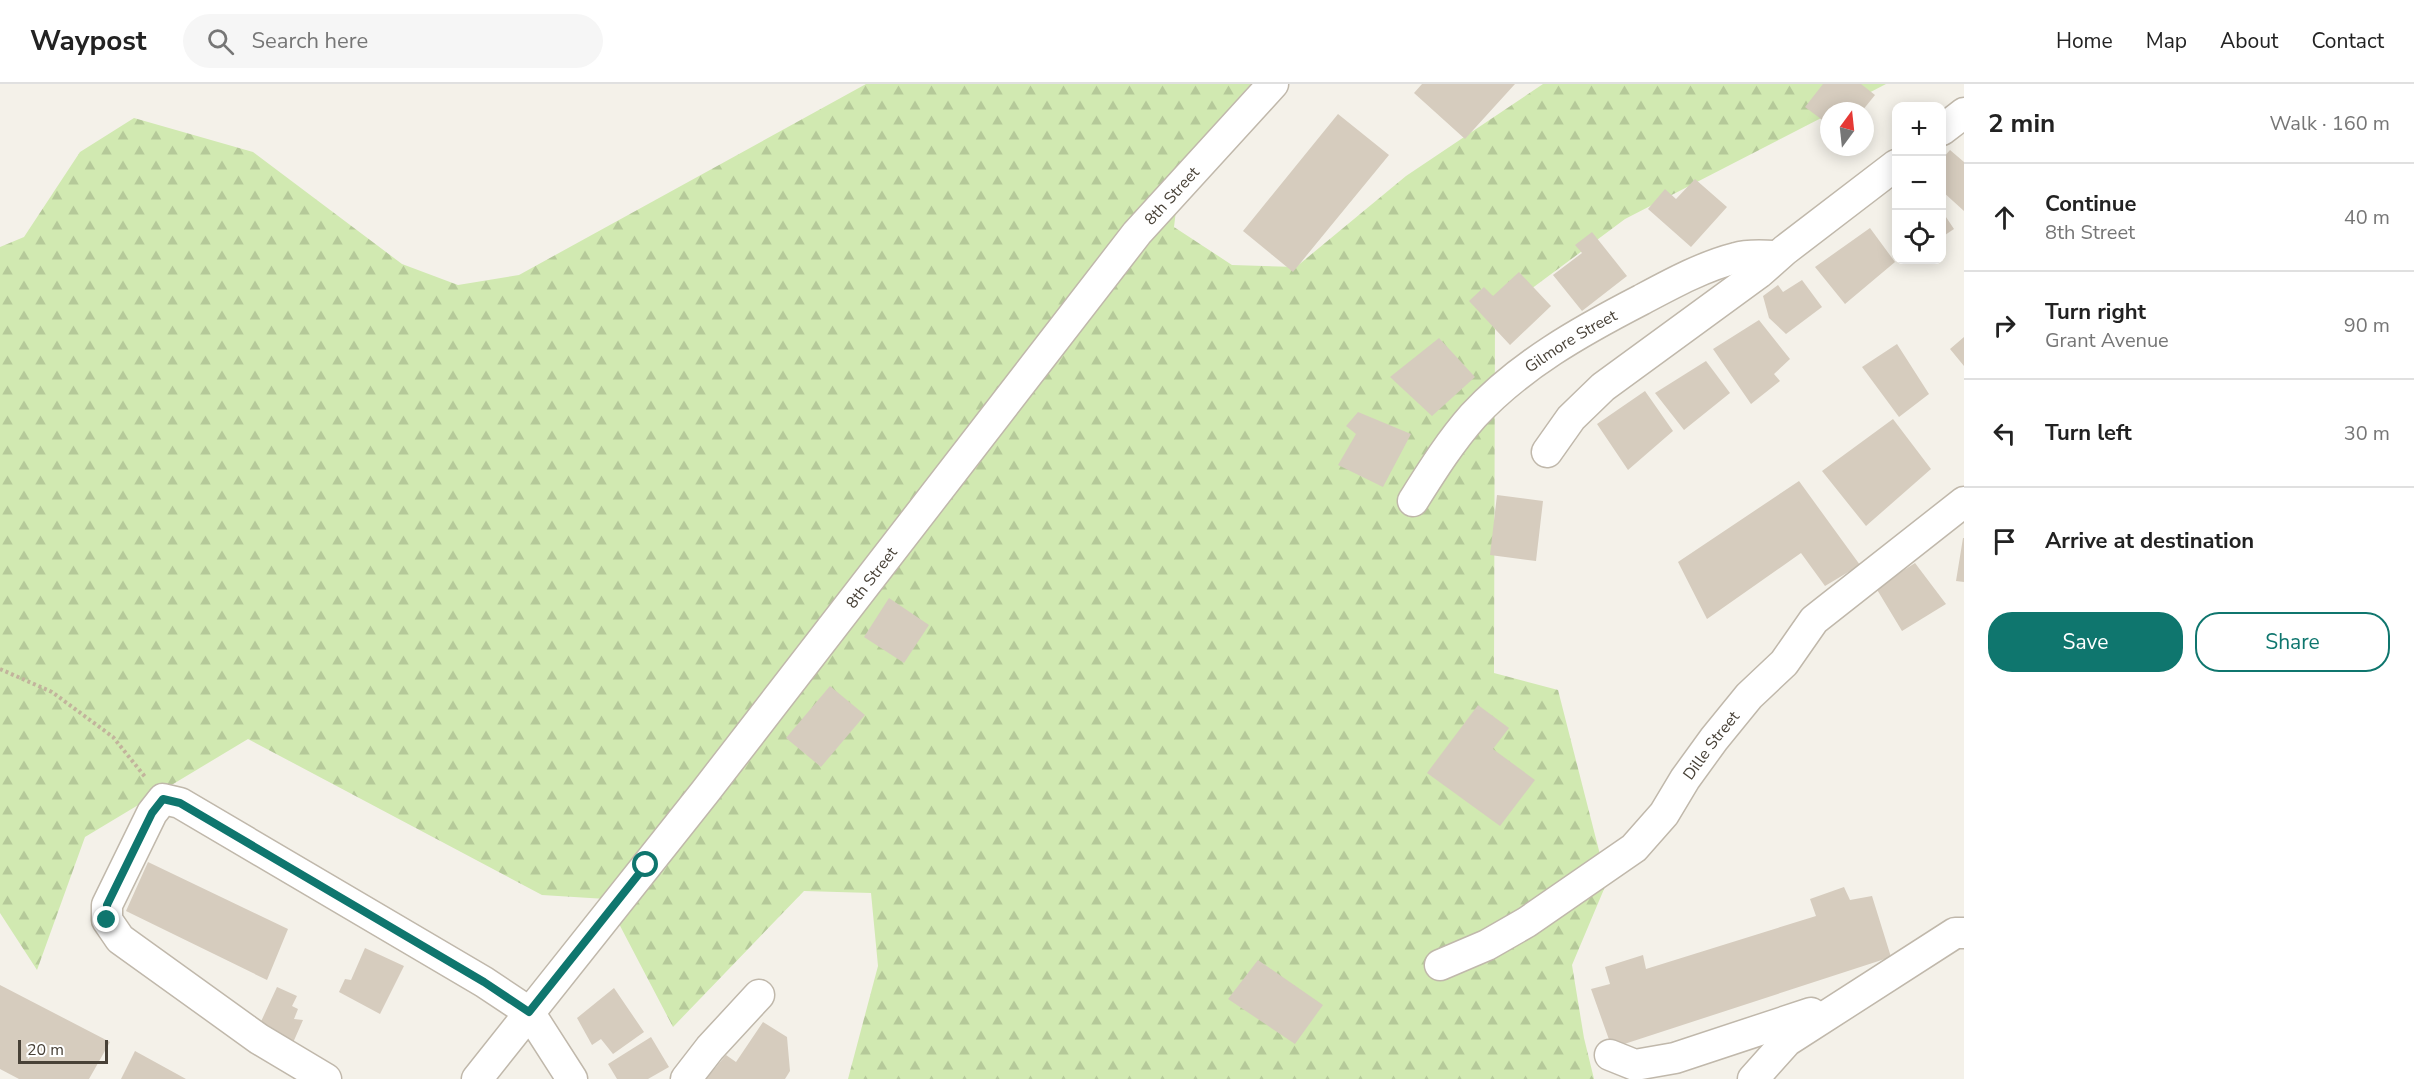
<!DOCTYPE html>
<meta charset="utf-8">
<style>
:root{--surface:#fff;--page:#f6f6f6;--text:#222;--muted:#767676;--line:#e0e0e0;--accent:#0f766e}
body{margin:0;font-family:"Nunito Sans",sans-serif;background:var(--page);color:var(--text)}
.controls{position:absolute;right:18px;top:18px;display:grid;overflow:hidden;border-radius:12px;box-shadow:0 3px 15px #0003}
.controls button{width:54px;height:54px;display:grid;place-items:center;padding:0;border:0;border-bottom:2px solid var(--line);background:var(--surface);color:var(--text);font:30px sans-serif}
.compass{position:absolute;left:1820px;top:18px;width:54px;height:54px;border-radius:50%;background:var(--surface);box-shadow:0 3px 15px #0003;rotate:15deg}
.scale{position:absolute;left:18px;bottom:15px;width:90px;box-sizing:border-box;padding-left:6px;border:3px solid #484137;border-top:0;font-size:16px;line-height:21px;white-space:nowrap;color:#484137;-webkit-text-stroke:4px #fff;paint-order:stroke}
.stop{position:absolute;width:18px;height:18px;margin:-14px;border:4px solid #0f766e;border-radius:50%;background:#fff}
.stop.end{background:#0f766e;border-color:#fff;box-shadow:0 2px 6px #0008}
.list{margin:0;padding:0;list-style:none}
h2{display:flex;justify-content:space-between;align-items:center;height:78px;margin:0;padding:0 24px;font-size:26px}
h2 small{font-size:20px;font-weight:400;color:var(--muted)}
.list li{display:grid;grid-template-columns:39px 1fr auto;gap:18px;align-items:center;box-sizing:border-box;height:108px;padding:0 24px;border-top:2px solid var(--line)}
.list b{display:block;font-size:22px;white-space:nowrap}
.list p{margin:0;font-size:20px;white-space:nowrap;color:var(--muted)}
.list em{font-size:20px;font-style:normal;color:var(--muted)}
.actions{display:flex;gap:12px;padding:18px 24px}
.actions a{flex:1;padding:14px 0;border:2px solid var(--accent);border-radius:24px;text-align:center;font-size:21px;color:var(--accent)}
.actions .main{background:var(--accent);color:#fff}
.icon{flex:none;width:33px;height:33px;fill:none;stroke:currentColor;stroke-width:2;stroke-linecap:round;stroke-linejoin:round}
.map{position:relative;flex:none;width:1964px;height:995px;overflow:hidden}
header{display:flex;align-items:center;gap:36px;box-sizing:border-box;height:84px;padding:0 30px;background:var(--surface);border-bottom:2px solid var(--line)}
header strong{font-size:28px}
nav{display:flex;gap:33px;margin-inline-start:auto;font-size:21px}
.search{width:420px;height:54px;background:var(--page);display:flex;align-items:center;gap:15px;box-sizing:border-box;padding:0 21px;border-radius:33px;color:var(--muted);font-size:22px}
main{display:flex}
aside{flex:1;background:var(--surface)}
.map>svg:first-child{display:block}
.forest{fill:url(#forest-firs)}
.building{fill:#d6ccbe}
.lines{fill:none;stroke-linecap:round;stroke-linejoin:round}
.minor-casing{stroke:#c0b8ab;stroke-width:33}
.path{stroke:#c2b49c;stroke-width:4;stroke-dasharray:3 3;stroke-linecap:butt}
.minor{stroke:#fff;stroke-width:30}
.route{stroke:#0f766e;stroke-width:8}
.labels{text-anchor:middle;stroke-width:4.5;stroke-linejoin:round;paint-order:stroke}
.street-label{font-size:16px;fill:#484137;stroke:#fff}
</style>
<header>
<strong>Waypost</strong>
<div class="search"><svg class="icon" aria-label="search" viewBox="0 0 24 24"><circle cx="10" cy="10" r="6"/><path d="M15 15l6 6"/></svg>Search here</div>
<nav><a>Home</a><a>Map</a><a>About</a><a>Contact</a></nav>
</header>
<main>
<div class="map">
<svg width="1964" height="995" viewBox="0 0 1964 995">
<defs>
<pattern id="forest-firs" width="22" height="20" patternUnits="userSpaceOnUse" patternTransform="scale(1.5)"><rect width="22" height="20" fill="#d1e9b1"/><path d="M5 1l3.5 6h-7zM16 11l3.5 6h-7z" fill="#b5c999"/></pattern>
</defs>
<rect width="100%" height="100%" fill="#f4f1e9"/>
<path class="forest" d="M866,0H1251L1182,77L1174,143L1232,181L1296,183L1406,92L1543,0H1886L1834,27H1829V30L1625,135L1495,232L1494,589L1558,606L1607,798L1572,881L1584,954L1594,995H848L878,882L871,809L804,807L673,943L606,815L542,811L248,655L85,753L37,886L0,829V163L24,153L80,68L134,34L253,68L402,180L458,201L519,191Z"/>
<path class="building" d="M1422,0H1515L1465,55L1414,9Z
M1823,0H1861L1875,11L1862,27H1829V41L1805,23Z
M1338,30L1389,71L1293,188L1243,147Z
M1950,66L1964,78V127L1942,107V75Z
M1695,95L1727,123L1691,163L1648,125L1665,105L1676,115Z
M1942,127L1954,145L1942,153Z
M1870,144L1895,178L1845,220L1815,183Z
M1592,148L1627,192L1582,227L1553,191L1582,169L1575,161Z
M1519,188L1551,222L1510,261L1469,217L1484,203L1493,212Z
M1802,196L1822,223L1786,250L1769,234L1763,212L1778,201L1783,208Z
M1759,236L1790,275L1774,290L1780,297L1751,320L1713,265Z
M1964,253V282L1950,265Z
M1439,254L1475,293L1432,332L1390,293Z
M1897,260L1929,310L1899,333L1862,283Z
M1706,277L1730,309L1684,346L1655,309Z
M1645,307L1673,347L1628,386L1597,340Z
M1358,328L1411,350L1383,403L1338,381L1356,350L1346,342Z
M1893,335L1931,385L1866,442L1822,387Z
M1799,397L1860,481L1825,502L1801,469L1707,535L1678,478Z
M1497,411L1543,417L1536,477L1490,471Z
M1963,454H1964V498L1956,497Z
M1915,479L1946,520L1902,547L1876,504Z
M889,514L929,541L904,579L864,553Z
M830,602L865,631L821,683L786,654Z
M1478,621L1509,644L1493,665L1535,696L1500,742L1427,689Z
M148,778L288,845L267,896L126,827Z
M1844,803L1850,816L1872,812L1891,873L1612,964L1591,905L1610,900L1605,883L1643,871L1646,885L1816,832L1810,815Z
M365,864L404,882L380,930L339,908L345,895L351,896Z
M1258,876L1323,921L1295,960L1228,915Z
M0,901L110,958L89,995H19L0,985Z
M277,903L297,912L292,922L298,925L294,935L303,936L292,961L258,944Z
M614,904L644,948L613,970L601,955L592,961L577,934Z
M763,938L787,953L790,987L785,995H706L726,971L736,978Z
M651,953L669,983L648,995H617L608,980Z
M135,967L186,995H121Z"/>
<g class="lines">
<defs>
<g id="minor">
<path d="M1942,46L1964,29"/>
<path d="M1547,368L1571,334L1603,303L1759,189L1785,166L1896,81"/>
<path id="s1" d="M1413,417C1432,387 1450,358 1473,332C1520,281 1581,247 1641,216C1671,200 1704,182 1736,174C1749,170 1764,172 1777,172"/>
<path id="s2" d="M1440,881L1487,861L1527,838L1634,764L1664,730L1685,695L1714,655L1749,612L1784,579L1814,536L1964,418"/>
<path d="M1610,971L1635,981L1675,974L1811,929"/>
<path d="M326,995L259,955L120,855L107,836V821L152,729L163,715L180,719L484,898L529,928L572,995"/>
<path id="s3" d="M477,995L705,708L1137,149L1273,0"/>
<path d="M686,995L710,964L759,911"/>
<path d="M1753,995L1787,957L1955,849H1964"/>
</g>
</defs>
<use href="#minor" class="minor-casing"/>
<path class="path" d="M0,585L52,608L113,653L146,694"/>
<use href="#minor" class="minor"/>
</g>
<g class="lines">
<path class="route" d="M107,836V821L152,729L163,715L180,719L484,898L529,928L646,781"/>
</g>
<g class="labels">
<g class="street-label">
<text dy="6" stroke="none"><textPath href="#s3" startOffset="1124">8th Street</textPath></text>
<text dy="6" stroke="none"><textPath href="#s1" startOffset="228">Gilmore Street</textPath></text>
<text dy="6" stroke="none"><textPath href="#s3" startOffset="638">8th Street</textPath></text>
<text dy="6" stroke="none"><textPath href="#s2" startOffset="356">Dille Street</textPath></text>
</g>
</g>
</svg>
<div class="controls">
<button>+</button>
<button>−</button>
<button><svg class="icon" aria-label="locate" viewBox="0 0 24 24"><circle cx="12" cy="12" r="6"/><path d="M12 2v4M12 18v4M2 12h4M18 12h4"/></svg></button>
</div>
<svg class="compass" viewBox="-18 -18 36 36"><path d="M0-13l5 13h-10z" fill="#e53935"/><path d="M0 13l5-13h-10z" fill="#767676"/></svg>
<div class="scale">20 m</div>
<div class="stop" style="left:646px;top:781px"></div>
<div class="stop end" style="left:107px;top:836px"></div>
</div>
<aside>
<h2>2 min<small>Walk · 160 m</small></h2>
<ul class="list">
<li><svg class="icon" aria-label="ahead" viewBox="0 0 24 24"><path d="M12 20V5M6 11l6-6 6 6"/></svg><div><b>Continue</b><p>8th Street</p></div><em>40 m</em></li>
<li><svg class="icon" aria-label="right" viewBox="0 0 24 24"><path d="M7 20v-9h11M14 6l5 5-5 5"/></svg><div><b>Turn right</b><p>Grant Avenue</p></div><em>90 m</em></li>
<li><svg class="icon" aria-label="left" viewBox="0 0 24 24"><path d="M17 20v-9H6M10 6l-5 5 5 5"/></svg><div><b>Turn left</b></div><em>30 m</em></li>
<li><svg class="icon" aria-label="arrive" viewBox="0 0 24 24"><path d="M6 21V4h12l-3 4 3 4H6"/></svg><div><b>Arrive at destination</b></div></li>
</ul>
<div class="actions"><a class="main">Save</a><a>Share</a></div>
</aside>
</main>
